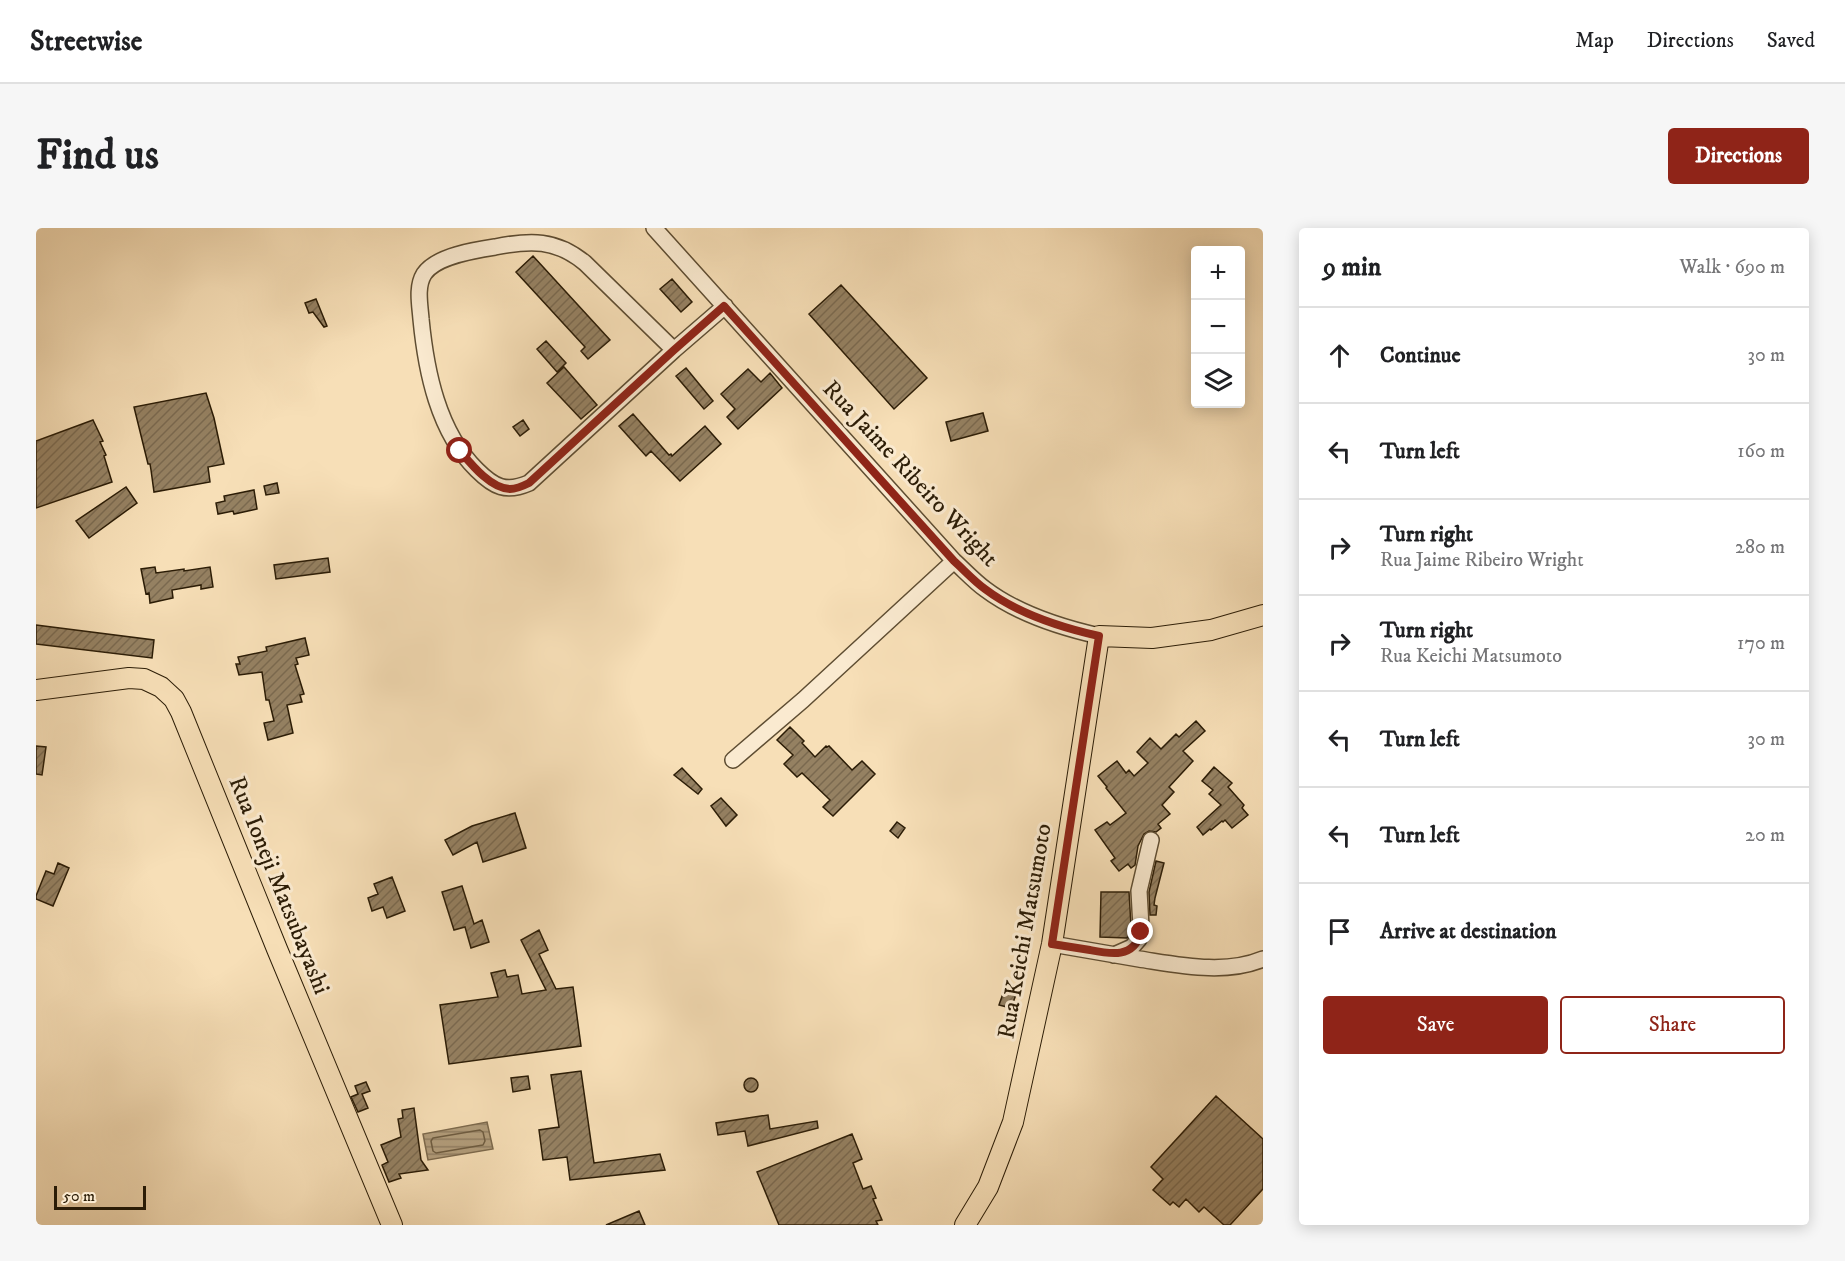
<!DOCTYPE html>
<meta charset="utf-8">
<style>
:root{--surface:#fff;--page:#f6f6f6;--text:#202124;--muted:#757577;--line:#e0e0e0;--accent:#8f2418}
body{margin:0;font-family:"IM FELL DW Pica",serif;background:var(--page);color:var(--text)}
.controls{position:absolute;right:18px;top:18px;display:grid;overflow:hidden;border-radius:6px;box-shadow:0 3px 15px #0003}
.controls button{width:54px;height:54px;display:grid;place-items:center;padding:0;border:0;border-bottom:2px solid var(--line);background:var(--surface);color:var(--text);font:30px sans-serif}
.scale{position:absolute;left:18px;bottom:15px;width:92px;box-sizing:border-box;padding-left:6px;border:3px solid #2b1c06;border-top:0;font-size:16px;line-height:21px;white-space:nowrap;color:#2b1c06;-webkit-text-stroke:4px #faead0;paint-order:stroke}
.stop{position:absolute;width:18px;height:18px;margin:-14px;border:4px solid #8f2418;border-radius:50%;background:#fff}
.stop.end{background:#8f2418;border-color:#fff;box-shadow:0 2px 6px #0008}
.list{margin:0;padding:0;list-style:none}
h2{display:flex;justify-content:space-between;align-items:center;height:78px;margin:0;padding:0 24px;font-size:26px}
h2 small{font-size:20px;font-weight:400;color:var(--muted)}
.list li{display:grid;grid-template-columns:39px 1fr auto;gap:18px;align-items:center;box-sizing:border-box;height:96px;padding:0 24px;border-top:2px solid var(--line)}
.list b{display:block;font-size:22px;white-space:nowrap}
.list p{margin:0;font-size:20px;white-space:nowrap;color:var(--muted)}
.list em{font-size:20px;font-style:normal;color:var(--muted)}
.actions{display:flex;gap:12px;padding:18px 24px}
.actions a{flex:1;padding:14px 0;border:2px solid var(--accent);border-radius:6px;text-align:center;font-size:21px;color:var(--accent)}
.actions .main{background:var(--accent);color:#fff}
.icon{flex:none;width:33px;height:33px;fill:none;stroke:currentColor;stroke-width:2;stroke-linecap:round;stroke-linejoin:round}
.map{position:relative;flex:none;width:1227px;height:997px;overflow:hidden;border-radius:6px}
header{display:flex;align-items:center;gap:36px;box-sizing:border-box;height:84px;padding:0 30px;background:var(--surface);border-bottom:2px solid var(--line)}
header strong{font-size:28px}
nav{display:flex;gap:33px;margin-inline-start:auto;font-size:21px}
.intro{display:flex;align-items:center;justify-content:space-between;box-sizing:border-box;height:144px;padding:0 36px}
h1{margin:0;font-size:42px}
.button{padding:15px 27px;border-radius:6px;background:var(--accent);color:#fff;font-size:21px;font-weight:700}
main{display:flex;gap:36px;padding:0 36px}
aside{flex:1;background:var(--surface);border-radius:6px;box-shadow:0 3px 15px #0003}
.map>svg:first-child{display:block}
.water{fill:url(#water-rules);stroke:#7c694c;stroke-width:1.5}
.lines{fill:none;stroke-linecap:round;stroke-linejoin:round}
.shore{stroke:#6e5c40;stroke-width:1.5}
.building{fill:url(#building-hatch);stroke:#2b1c06;stroke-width:1.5}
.minor-casing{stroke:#5e4d32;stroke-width:18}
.major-casing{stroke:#2b1c06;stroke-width:22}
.minor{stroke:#faead0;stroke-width:15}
.major{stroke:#f7dfb7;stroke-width:20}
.route{stroke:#8f2418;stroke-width:8}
.labels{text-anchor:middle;stroke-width:6;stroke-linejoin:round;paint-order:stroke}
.street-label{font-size:24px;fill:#2b1c06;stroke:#faead0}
</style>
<header>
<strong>Streetwise</strong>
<nav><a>Map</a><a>Directions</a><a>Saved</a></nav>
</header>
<div class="intro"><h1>Find us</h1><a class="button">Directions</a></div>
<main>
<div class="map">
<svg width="1227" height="997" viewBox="0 0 1227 997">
<defs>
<pattern id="water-rules" width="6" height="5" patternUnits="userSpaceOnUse" patternTransform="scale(1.5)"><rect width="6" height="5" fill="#b29d7b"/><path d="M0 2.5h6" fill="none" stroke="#917f63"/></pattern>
<pattern id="building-hatch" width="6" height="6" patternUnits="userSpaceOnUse" patternTransform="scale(1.5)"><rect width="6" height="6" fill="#958162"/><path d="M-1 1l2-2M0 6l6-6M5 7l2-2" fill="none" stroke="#7a694f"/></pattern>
</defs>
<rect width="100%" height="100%" fill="#f7dfb7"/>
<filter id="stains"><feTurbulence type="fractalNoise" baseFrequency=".00333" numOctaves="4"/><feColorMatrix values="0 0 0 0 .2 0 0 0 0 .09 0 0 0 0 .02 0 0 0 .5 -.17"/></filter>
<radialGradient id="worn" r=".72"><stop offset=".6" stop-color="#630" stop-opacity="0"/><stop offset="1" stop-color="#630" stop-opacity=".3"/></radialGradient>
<path class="water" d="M451,894L457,921L392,932L387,906Z"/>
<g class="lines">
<path class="shore" d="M444,902L447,904L449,913L447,917L400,925L397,923L395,913L397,910Z"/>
</g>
<path class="building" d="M497,28L574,112L552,131L545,123L549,119L480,44Z
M636,51L656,74L645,84L624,61Z
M805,57L891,150L858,181L773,86Z
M280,71L291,98L288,99L277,84L273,85L269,75Z
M510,113L530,135L521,144L501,121Z
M528,139L561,177L545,191L511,155Z
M650,140L677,173L668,181L640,148Z
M712,141L725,154L734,145L746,160L702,201L691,189L699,181L685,166Z
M170,165L178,190L188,236L172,239L174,254L118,264L115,242L114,236H112L98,179Z
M947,185L952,203L915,213L910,194Z
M597,186L633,227L635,226L636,228L669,198L685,216L644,253L615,223L610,228L583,198Z
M57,192L67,213L64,214L70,227L68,228L76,254L0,280V213Z
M487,192L493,201L484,208L477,199Z
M241,255L243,265L230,267L228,258Z
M90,259L101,275L53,310L40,293Z
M218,262L221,281L198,286L197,283L182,286L180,275L189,273L188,268Z
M292,330L294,344L240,351L238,337Z
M119,339L120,345L148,341V343L174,339L177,359L165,361V357L136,362L137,370L114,375L113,365L110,366L105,341Z
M0,397L118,412L116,430L0,416Z
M269,410L273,427L260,430L262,436L259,437L268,466L264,467L266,474L251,477L257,505L232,512L228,495L238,493L233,472H230L226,444L203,447L200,436H204L202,429L231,423L230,419Z
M1160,493L1169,503L1147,523L1157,533L1133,559L1138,564L1126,577L1134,586L1122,596L1125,600L1120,604L1113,603L1108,606L1102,618L1099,637L1095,640L1092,636L1083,643L1075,633L1079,630L1059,602L1071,594L1074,597L1090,585L1070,560L1071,559L1062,548L1081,533L1090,545L1093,542L1098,548L1112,535L1101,524L1114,510L1125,521L1140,506L1143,509Z
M754,499L768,513L766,515L779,529L790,518L791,519L793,518L816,542L826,533L839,546L797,588L787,579L794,572L766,545L761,549L748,536L757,527L741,512Z
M0,518L10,519L6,547L0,546Z
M1178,539L1196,555L1192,559L1208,577L1206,580L1212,587L1196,600L1189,592L1187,594L1186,593L1175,602L1174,601L1167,607L1161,599L1185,577L1173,566L1177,562L1166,553Z
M646,540L666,561L662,566L638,547Z
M685,570L701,587L690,598L675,578Z
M479,585L490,620L447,634L441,614L417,627L409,612L436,598Z
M861,594L869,600L862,610L854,603Z
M1120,633L1128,635L1119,670L1118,677L1121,678L1120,687H1114L1113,664Z
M22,635L33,640L17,678L0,671V668L10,643L18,646Z
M356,649L369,683L351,690L347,679L336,683L332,670L342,666L338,656Z
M426,658L438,696L446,692L453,714L435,720L429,699L418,702L406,664Z
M1065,664H1093L1095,698L1094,707L1091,710L1064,709Z
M503,702L512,722L503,726L520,761L537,759L545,818L413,836L404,777L462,769L455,745L469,742L471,749L482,747L486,766L510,762L485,712Z
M970,757L982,761L975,780L963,777Z
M545,843L558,935L624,926L629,942L534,952L531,929L507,932L503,902L523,899L515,847Z
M492,848L494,861L477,864L475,850Z
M708 857a7 7 0 1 1 14 0a7 7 0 1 1-14 0Z
M330,854L334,863L326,866L332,880L322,884L315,869L322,866L319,858Z
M1180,868L1227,911V961L1194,997H1188L1168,979L1163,984L1150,971L1143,979L1137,974L1134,977L1117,962L1127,951L1115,939Z
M378,880L385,932L392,942L363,946L365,950L353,954L346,937L352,934L345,917L365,909L362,891L367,890L366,882Z
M732,887L734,901L781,893L782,900L712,918L709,903L682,907L680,895Z
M816,906L826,931L817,935L827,961L835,958L840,970L837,971L846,992L840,993L842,997H743L721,944Z
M603,983L609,997H570Z"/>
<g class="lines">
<defs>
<path id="minor" d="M618,0L918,333C928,342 938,353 949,361C982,386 1023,399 1063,408
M638,122L549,35C520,11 494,12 459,19C439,22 400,28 388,46C380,59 384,77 385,91C390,143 402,204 441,242C458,259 470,265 493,255L638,122L689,78
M697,532L767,472L918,333
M1016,716C1045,721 1074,726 1103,731C1143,737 1189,747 1227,731
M1078,727L1096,719L1103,711L1105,699L1103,663L1115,612"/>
<path id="major" d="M0,462L93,450L108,451L125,459L138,471L145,484L241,721L356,997
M929,997L952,959L977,894L1016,716L1063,408L1116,410L1175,402L1227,387"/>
</defs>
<use href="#minor" class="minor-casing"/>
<use href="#major" class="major-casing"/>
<use href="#minor" class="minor"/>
<use href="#major" class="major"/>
</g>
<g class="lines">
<path class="route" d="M424,223C435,236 455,261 474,261C481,261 487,258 493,255L638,122L688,78L918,333C928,342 938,353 949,361C982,386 1023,399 1063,408L1016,716C1029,718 1041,720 1054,722C1074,726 1098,731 1105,704"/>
</g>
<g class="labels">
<g class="street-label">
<text transform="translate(875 245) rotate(47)" y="8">Rua Jaime Ribeiro Wright</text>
<text transform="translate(244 657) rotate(68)" y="8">Rua Ioneji Matsubayashi</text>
<text transform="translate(988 703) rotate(-80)" y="8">Rua Keichi Matsumoto</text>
</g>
</g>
<rect width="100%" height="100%" filter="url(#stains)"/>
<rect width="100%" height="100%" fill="url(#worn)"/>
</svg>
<div class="controls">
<button>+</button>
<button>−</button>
<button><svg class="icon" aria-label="layers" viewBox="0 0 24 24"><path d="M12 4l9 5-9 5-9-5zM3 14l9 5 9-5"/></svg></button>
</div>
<div class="scale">50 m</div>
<div class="stop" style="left:424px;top:223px"></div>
<div class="stop end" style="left:1105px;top:704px"></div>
</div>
<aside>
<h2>9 min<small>Walk · 690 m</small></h2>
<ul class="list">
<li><svg class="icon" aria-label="ahead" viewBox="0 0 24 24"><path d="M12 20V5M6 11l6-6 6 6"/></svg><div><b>Continue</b></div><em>30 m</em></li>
<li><svg class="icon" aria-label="left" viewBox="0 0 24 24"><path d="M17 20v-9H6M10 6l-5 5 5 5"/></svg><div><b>Turn left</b></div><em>160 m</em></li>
<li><svg class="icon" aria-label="right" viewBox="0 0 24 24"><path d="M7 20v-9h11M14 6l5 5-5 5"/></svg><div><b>Turn right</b><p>Rua Jaime Ribeiro Wright</p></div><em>280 m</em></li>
<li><svg class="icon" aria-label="right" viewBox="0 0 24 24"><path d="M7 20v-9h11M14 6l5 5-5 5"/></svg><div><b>Turn right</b><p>Rua Keichi Matsumoto</p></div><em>170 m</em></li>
<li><svg class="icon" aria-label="left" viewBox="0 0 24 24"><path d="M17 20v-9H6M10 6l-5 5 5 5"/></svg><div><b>Turn left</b></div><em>30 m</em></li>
<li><svg class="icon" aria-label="left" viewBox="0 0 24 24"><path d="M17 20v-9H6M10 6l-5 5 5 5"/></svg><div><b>Turn left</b></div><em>20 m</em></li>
<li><svg class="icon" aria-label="arrive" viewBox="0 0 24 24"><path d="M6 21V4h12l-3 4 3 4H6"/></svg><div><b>Arrive at destination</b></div></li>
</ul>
<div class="actions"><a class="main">Save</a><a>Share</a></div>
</aside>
</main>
